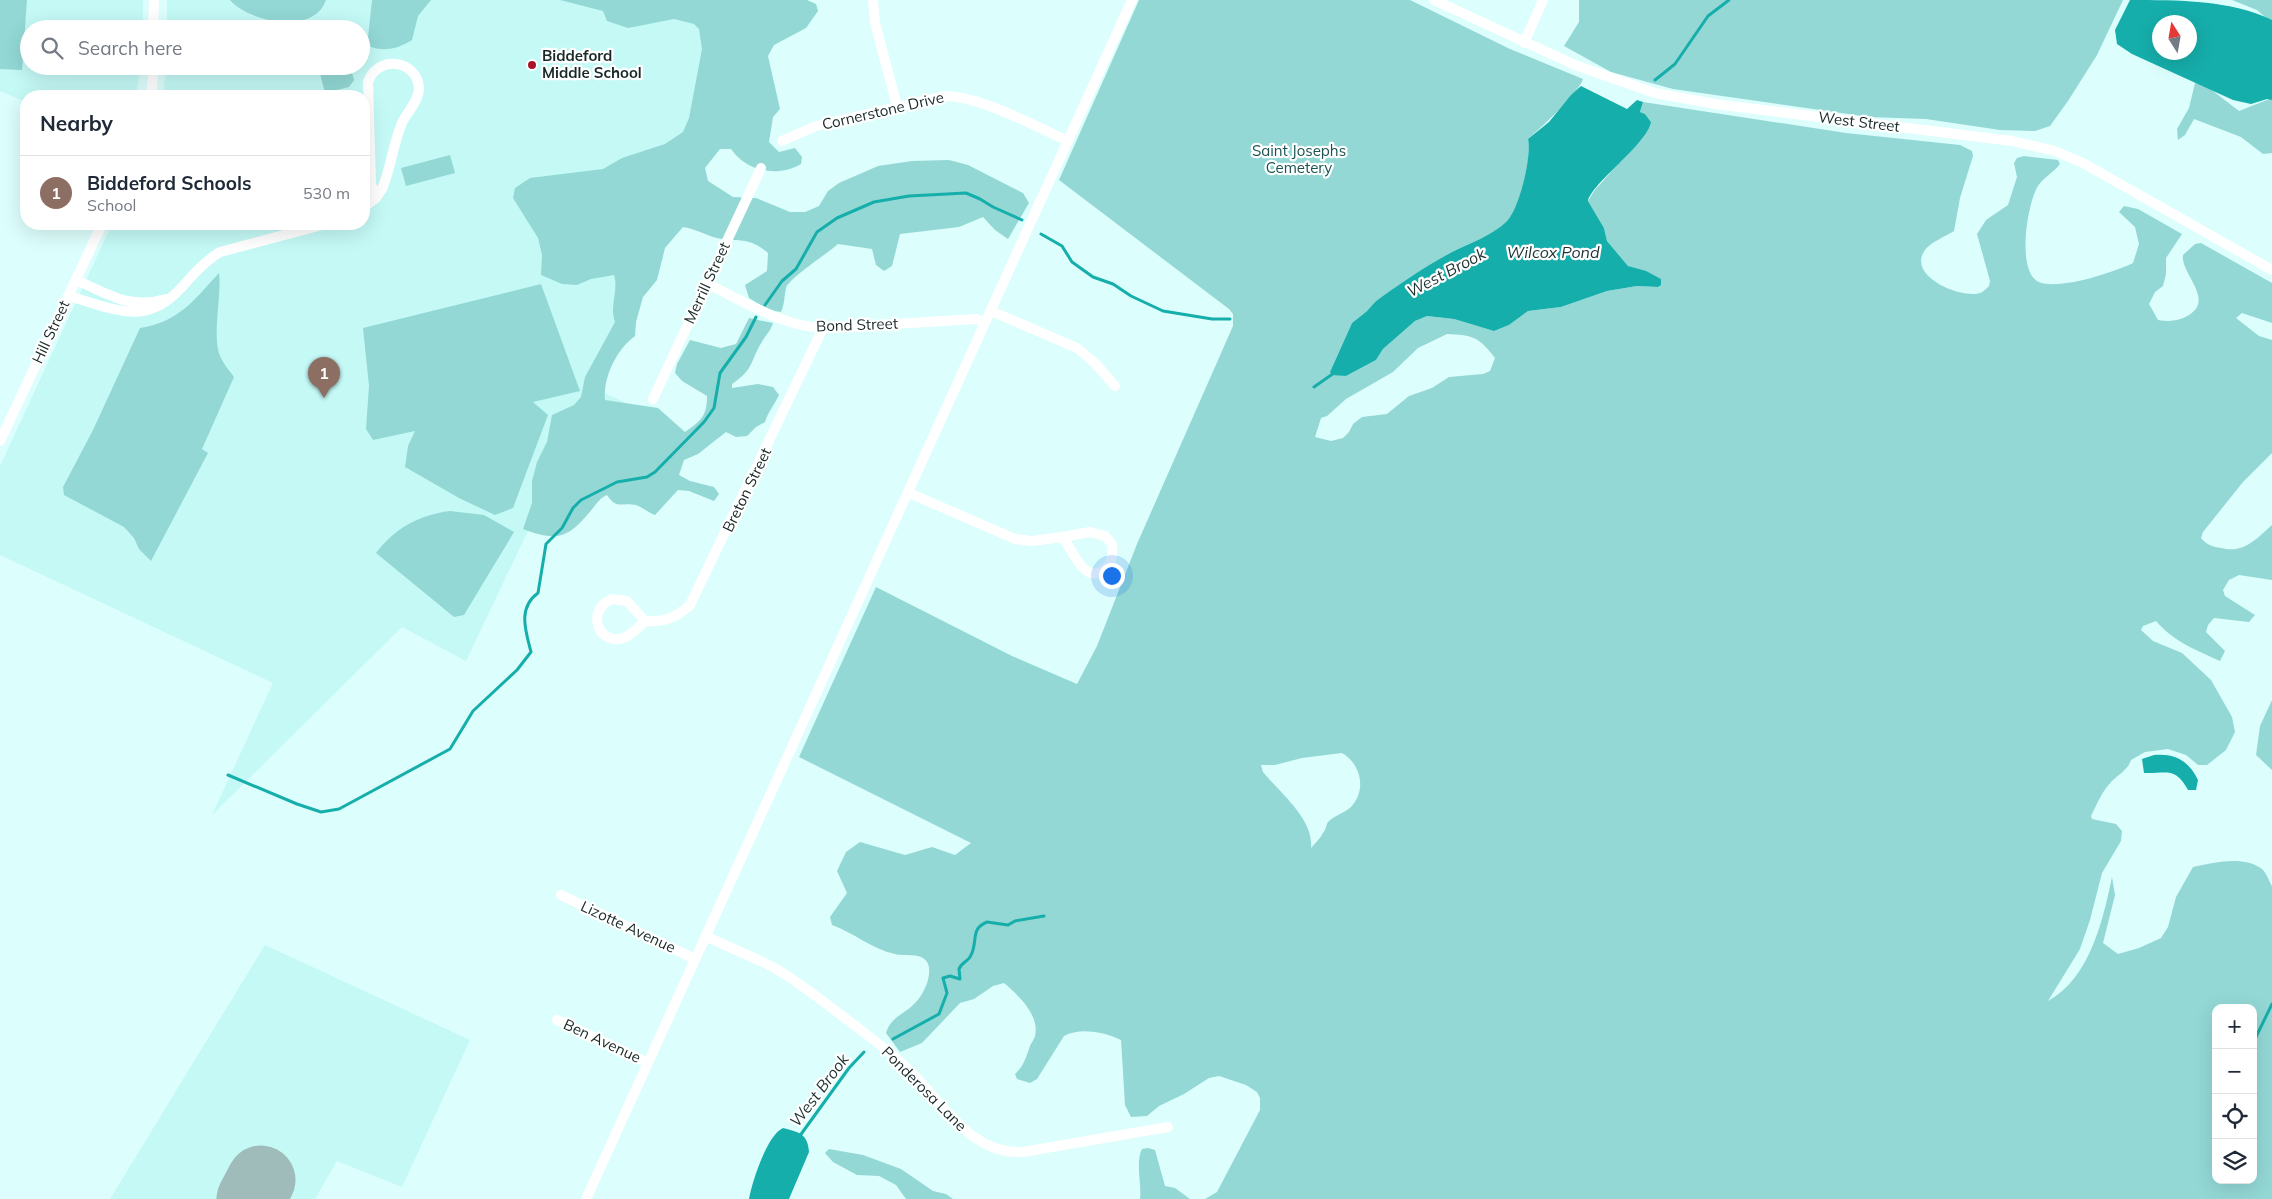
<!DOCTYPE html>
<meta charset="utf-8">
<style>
:root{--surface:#fff;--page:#f6f6f7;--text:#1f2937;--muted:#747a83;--line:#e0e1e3;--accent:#a91329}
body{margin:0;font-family:Mulish,sans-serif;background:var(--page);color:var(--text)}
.controls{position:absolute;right:15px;bottom:15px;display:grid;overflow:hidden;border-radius:10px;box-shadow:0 5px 20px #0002}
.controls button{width:45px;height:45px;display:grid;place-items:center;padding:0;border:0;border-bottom:1px solid var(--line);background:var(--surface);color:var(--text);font:25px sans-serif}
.compass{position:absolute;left:2152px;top:15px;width:45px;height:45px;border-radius:50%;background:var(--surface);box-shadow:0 5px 20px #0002;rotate:349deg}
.you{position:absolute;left:1111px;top:575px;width:18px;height:18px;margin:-12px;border:4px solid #fff;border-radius:50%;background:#1a73e8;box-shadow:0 0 0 8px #1a73e833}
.badge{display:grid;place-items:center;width:32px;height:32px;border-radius:50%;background:var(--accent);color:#fff;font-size:16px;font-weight:700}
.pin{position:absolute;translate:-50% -41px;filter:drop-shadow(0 1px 2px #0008)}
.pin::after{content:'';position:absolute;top:26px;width:18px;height:15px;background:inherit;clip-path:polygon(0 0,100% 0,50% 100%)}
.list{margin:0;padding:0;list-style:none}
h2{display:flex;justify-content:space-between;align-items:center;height:65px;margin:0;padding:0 20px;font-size:21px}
h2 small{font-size:16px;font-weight:400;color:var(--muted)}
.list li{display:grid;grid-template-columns:32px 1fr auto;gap:15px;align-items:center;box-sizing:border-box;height:75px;padding:0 20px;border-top:1px solid var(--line)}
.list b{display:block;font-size:19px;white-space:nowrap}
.list p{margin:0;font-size:16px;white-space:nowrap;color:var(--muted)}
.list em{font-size:16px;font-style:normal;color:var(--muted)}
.icon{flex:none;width:28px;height:28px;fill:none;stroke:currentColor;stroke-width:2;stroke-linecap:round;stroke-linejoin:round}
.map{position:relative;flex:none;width:2272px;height:1199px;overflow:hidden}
.search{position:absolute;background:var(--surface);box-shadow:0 5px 20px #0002;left:20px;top:20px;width:350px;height:55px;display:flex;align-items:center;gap:12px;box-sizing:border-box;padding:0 18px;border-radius:28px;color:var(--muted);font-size:19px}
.panel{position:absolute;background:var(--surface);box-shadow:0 5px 20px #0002;left:20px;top:90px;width:350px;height:140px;border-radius:20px}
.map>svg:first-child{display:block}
.built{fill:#c4f9f6}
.green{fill:#93d8d5;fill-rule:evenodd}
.water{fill:#16aeab;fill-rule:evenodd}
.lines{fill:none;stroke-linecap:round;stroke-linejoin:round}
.stream{stroke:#16aeab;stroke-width:3}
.runway{stroke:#a0bcba;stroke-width:69}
.minor{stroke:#fff;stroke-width:10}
.poi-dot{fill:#a91329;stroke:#fff;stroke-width:2}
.labels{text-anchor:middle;stroke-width:4.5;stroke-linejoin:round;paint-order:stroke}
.poi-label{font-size:15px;font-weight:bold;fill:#182928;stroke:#fff;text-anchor:start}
.street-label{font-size:15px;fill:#182928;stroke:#fff}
.park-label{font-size:15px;fill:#1b5352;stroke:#fff}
.water-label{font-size:16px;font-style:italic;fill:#1c3332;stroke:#fff}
</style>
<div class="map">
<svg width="2272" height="1199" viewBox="0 0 2272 1199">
<rect width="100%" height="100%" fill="#dcfefc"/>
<path class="built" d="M0,0H143V29H29V66H141L136,96H26V102L0,91Z
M167,0H776L596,389L637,408L576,430L466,661L402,627L212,815L273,683L0,555V466L112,224H364V96H163L166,66H361V29H167Z
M265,945L470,1040L402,1187L337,1161L315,1199H110Z"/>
<path class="green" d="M0,0H27L22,70L0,69Z
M230,0H326C314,36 249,22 230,0Z
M372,0H431L418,16L412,40C399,48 387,52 371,47L368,37Z
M560,0H807L816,4L818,11L806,28L774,45L768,56L780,109L773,117L769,142L779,152L795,148L802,157L801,164C777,178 746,171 731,149H720L705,168L708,181L733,197L756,198L790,212H805L819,206L828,191L839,183L878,166L912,161L949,160L968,165L1023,193L1029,203L1008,239L995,230L983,217L959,227L900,234L892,266L884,271L876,265L872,249L838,244C828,253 788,279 786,288C784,296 785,303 781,312L769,310L749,298L745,285L767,271L768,253C746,234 736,244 713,237C702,233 694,229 683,227L665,248L657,280L643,297L636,322L635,336C617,349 603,377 605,400L658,408L685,432C701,421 707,416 707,396L682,381L675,373L677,364L690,340L721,348L736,344L749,318L773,323C771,330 767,334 763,340C750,360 755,369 732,384V388L758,384L773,387L779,395C775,404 768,412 765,422L756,427L747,436L736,437L726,432L698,454L684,460L679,475L690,481L714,487L719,494L714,501L689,491L678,490L655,515C649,513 642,507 636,505C621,502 617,510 607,495C600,498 598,502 593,508C569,537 560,543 523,529L532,503V481L537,462L547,442L552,415L574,405L581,397L585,377L615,322C609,305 619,291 614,275L591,279L577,285L562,284L541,275L542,255L538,238L513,198L515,188L530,178L603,169L622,158L665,144L683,132L689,118L702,49L699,29L694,24L674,19L628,28L607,21L603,11Z
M1139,0H1410L1510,49L1583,79C1579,92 1540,129 1528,139C1532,156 1520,210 1506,222C1491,236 1470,243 1452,252C1429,264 1396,286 1375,302L1367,311L1352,323L1330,372L1346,376L1376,360L1383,349L1415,321L1427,316L1454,319L1494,331L1509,325L1528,311L1561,307L1607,291L1637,286L1658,287L1661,279L1628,266L1607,241L1604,228L1588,201L1594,191L1629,152L1651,122L1645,114L1640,112L1643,102L1846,133L1960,145L1972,151L1973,156L1960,198L1954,231C1946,236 1931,242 1925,250C1906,276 1961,299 1980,293C1983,292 1986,289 1989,286L1990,281L1977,234L1986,220L2008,205L2017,177L2014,163L2017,158L2024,156L2058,160L2060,164C2053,173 2044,177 2038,186C2027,203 2017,269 2037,281C2055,292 2115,272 2133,263L2139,244L2135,227L2119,212L2124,206L2138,209L2182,234L2166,258V274L2163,286L2155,292L2149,304L2158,320C2170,322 2179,321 2189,315C2215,299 2180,273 2183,255L2195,244L2201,243L2272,283V323L2242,313L2236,318L2259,336L2272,340V453L2243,482L2203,532L2201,538C2207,545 2213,547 2221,548C2244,554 2256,539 2272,525V580L2239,575L2229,580L2223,590L2225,596L2255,615L2249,622L2214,618L2208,625L2206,632L2225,651L2220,661C2196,650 2174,642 2156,621L2143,626L2141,630L2153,641L2182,653L2211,680L2232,717L2235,732L2226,750L2207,765H2198L2186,755L2168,749L2145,752L2131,760C2127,771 2120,773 2112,781C2102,791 2097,804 2091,816L2092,819L2116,824L2122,831L2121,841L2102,873L2090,920L2080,949L2048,1001C2090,978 2103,920 2112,877L2115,895L2103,943L2118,954L2139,948L2161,938L2168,927L2176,897L2193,867C2214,863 2243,855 2262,869C2266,872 2269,881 2272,886V1199H1205L1217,1192L1260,1110V1098L1257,1092L1246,1085L1219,1076L1209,1078L1184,1094L1159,1106L1147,1116L1131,1117L1125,1105L1121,1040C1105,1032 1080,1027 1064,1036L1037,1079L1030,1083L1017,1079L1015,1074C1024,1066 1026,1057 1030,1046C1031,1043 1034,1040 1035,1036C1040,1015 1018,995 1004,983L993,986L974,999L960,1003L922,1043L900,1052L886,1033C891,1017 903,1015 914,1004C923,996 934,974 927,962C921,952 905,957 895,954C872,949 854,933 832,925L830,917L847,893L837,871L846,852L860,842L905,855L932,847L955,855L971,843L799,757L876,587L1012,656L1077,684L1097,646L1137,544L1233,326V314L1229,309L1059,180ZM1447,334C1473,335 1479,337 1495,358L1490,371L1483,374L1449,377L1432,388L1409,396L1387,414L1362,417L1353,424L1349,432L1343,438L1331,441L1315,437L1321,418L1327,416L1346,399L1393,372L1418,348ZM1342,753C1361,764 1367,790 1351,807C1345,813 1333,816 1328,822C1326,825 1326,830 1323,833C1320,839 1315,843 1311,848C1314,819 1280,793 1263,772L1261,765H1275L1302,758ZM2216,1008H2253V1180H2216Z
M1579,0H2123L2097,55L2068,101L2050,126L2035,131L2000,130L1926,119L1869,117L1673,89L1611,72L1564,46L1579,22Z
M2232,0H2272V23L2257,10Z
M318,66H350L354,80L349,87L325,93Z
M2195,83L2204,84L2239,111L2272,98V153L2263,154L2241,137L2194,119L2185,135L2178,140L2177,129L2189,108Z
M450,155L455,173L406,186L401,168Z
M219,273C222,296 211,340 221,358C224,365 230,371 234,377L202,449L208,453L151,561L139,549L134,538L124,527L64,495L63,487L93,430L140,328C179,322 194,300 219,273Z
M541,284L580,391L533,402L548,415L513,508L495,515L459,498L405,467L408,446L415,431L373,440L366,429L369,386L363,328Z
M450,511L484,515L514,532L464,615L454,617L376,553C395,528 419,515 450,511Z
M2272,700V770L2256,755L2260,726Z
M1148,1148L1155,1150L1165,1186L1175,1188L1190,1199H1140C1142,1183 1135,1163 1142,1149Z
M829,1149L863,1155L901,1169L933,1191L946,1194L953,1199H906L896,1185L879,1176L857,1175L833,1162L825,1153Z"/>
<path class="water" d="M2130,0C2177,0 2232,0 2272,20V100L2267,99L2251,104L2233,100L2132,54L2117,44L2115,30ZM2190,22V52H2160V22Z
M1581,86L1627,109L1637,100L1643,102L1640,112L1645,114L1651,122C1647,144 1591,184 1588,201L1604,228L1607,241L1628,266L1646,271L1661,279V285L1658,287L1637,286L1607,291L1561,307L1528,311L1509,325L1494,331L1454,319L1427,316L1415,321L1383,349L1376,360L1346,376L1332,375L1330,372L1352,323L1367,311L1375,302C1396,286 1429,264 1452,252C1470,243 1491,236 1506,222C1519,211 1532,156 1528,139L1549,122L1571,95Z
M2154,755C2175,753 2189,761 2198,780L2196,790H2188C2175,766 2166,774 2144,773L2142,759Z
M783,1128C799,1132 808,1134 809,1152L789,1199H749C752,1182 767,1135 783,1128Z"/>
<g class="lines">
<path class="stream" d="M1655,80L1675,64L1708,16L1729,0
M1041,234L1062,246L1072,262L1093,277L1113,284L1131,296L1163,311L1212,319H1230
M765,305L782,281L796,269L817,232L837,218L874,202L909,196L966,193L980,199L993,207L1022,220
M1314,387L1334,373
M228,775L297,804L321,812L339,809L450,749L473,711L517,670L531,652C526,632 517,608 538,593L546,544L562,528L573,508L581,500L617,482L647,477L655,472L704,422L714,408L720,373L746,337L756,317
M893,1039L939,1014L947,993L943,978L950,976L960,979L959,969C961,963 967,962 970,957C979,943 969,929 987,922L1008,925L1015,921L1044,916
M2253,1043L2272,1004
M799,1137L849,1068L864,1052"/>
<path class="runway" d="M251,1199L261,1180"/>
<path class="minor" d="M873,0L875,23L897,106
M1434,0L1575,65L1655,93L1715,104L2012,141L2055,151L2083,163L2272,270
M153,29L154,0
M1524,43L1543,0
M151,96L154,66
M782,141L816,126L944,96C981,96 1034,126 1068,141
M364,207L376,198L382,189C391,168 393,144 402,123C407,112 419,101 419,88C417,59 377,55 368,82L371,184L376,198
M76,280C109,294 129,310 166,299
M708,284C745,302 786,329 829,328L976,319L985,323
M68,296C113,308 145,328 181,288C193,275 205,261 220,252L326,224
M991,311L1077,348L1095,363L1115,386
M653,399L761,168
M0,441L102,224
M909,493L1015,539L1032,541L1062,537
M1090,532L1105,536L1112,544C1113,553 1112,565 1104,570C1083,585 1072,547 1062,537Z
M645,621C633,633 619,648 602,633C593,620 597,605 612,599L627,601L645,621C664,622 676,618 690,605L823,328
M561,895L695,959
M706,936C729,948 755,957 778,970C803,985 826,1004 849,1021C871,1038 894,1054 913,1074C945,1106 972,1155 1023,1152L1168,1127
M557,1020L648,1063
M586,1199L1132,0"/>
</g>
<circle class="poi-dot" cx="532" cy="65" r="5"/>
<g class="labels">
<g class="poi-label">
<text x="542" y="61">Biddeford<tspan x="542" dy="17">Middle School</tspan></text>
</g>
<g class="street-label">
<text transform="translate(883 111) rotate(-13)" y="5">Cornerstone Drive</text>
<text transform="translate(1859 122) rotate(7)" y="5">West Street</text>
<text transform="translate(707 283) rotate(-65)" y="5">Merrill Street</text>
<text transform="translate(857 325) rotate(-2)" y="5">Bond Street</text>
<text transform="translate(51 332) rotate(-65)" y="5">Hill Street</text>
<text transform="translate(747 490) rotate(-64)" y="5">Breton Street</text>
<text transform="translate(628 927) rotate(25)" y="5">Lizotte Avenue</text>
<text transform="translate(602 1041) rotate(25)" y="5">Ben Avenue</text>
<text transform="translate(924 1089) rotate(45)" y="5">Ponderosa Lane</text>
</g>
<g class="park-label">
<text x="1299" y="156">Saint Josephs<tspan x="1299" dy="17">Cemetery</tspan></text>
</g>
<g class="water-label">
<text x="1553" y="258">Wilcox Pond</text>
<text transform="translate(1446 272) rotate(-28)" y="6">West Brook</text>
<text transform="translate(819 1090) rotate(-53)" y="6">West Brook</text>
</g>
</g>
</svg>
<div class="controls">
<button>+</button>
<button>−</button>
<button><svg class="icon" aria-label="locate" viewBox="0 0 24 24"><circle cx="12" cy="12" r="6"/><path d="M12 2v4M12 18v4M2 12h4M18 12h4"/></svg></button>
<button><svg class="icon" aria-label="layers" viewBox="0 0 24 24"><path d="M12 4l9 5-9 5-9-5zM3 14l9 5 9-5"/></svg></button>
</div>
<svg class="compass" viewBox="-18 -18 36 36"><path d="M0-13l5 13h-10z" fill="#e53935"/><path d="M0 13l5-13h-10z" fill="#747a83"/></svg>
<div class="you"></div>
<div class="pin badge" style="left:324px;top:398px;background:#8d6e63">1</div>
<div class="search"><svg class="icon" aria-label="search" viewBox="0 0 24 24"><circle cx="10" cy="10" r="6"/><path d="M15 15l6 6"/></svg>Search here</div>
<section class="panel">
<h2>Nearby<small></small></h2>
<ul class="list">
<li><span class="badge" style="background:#8d6e63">1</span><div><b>Biddeford Schools</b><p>School</p></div><em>530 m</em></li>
</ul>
</section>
</div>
